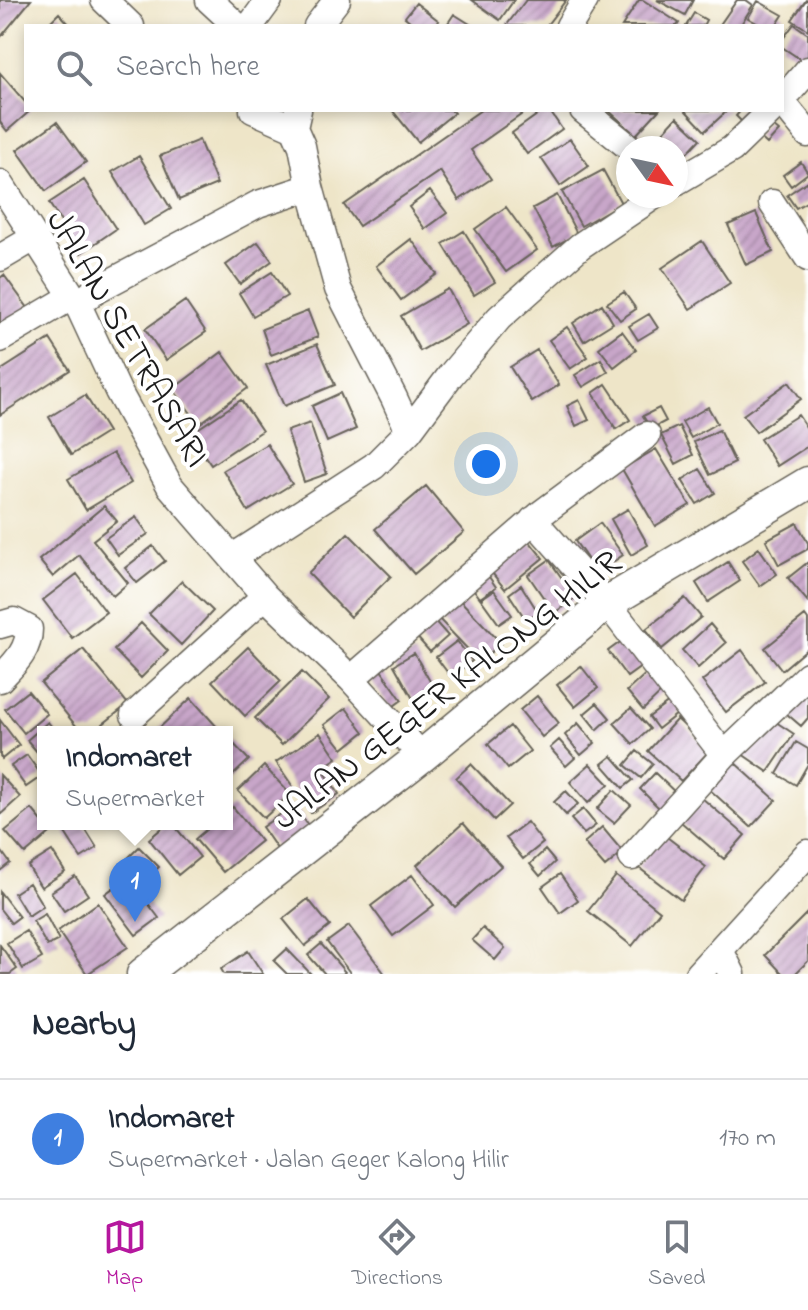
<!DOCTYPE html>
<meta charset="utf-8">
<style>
:root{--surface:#fff;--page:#f6f6f7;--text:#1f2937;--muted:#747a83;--line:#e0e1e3;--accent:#b5179e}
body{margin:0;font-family:"Indie Flower",sans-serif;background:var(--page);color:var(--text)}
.compass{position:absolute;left:616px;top:136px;width:72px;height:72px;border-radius:50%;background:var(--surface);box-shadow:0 4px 12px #0003;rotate:123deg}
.you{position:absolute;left:486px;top:464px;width:28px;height:28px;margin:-20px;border:6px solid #fff;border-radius:50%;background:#1a73e8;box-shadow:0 0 0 12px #1a73e833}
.badge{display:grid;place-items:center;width:52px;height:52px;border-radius:50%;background:var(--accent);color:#fff;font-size:26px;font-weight:700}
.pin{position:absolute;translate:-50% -66px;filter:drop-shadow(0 2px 4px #0008)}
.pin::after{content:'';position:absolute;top:42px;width:28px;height:24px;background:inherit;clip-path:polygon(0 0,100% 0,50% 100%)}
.popup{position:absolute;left:37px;top:726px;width:196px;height:104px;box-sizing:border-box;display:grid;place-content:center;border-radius:0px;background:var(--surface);filter:drop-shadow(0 2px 6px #0005);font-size:26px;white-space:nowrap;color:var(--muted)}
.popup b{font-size:30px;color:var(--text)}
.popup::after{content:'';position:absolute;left:50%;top:100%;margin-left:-16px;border:16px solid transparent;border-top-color:var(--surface)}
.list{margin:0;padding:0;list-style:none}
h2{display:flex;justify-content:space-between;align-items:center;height:104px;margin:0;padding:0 32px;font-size:34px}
h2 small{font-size:26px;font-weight:400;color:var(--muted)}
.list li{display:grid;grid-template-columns:52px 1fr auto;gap:24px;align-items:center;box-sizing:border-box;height:120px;padding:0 32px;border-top:2px solid var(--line)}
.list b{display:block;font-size:30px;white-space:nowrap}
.list p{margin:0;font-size:26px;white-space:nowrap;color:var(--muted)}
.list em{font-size:26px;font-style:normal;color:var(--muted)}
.icon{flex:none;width:44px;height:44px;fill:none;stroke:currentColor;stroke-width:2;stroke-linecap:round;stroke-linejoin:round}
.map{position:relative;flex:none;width:808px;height:974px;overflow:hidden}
.search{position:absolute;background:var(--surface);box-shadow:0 4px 12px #0003;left:24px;right:24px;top:24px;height:88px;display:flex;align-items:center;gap:20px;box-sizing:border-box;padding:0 28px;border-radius:0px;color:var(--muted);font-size:30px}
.sheet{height:224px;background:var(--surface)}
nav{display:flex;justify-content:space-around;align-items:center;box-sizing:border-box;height:112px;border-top:2px solid var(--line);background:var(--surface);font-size:22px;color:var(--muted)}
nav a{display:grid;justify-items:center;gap:4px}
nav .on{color:var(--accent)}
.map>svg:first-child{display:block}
.building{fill:url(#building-hatch)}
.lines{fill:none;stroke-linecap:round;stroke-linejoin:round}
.minor-casing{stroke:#666258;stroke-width:29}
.major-casing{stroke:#666258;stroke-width:35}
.minor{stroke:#fff;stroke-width:26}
.major{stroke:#fff;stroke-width:32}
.labels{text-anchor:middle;stroke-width:8;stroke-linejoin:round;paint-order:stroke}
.street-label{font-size:36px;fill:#1c1c1c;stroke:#fff}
</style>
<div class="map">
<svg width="808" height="974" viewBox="0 0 808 974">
<defs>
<pattern id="building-hatch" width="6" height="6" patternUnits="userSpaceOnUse" patternTransform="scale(2)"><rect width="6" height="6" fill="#c8a6c9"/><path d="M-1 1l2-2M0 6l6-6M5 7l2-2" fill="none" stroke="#ab8eac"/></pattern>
</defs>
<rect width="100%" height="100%" fill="#fff"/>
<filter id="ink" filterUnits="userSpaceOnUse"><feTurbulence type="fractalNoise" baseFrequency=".0125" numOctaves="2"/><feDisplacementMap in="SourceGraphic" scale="16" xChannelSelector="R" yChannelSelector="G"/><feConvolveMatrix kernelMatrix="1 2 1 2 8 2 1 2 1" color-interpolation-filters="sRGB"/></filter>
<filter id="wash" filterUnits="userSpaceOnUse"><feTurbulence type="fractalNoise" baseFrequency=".006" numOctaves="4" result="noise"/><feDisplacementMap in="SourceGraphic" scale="32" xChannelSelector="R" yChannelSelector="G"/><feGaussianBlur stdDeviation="1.8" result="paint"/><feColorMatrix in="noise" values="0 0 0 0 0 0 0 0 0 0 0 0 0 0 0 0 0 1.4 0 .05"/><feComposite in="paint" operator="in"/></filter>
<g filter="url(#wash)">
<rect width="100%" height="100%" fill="#eee5c8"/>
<g id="blocks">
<path class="building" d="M0,0H31L0,38Z
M472,0H514L500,20Z
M526,0H566L546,26H506Z
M639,0H643L679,23L677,26H622Z
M657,0H693L685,15Z
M737,0H746L753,5L740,26H719Z
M806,0H808V30L792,20Z
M758,1L783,15L776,26H762L748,18Z
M416,3L439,21L435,26H416L405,17Z
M59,13L71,26H46Z
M694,13L706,20L703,26H686Z
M454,14L473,26H446Z
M794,24L808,34V62L806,63L782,47V40Z
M0,73L26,103V110H31L7,131L0,122Z
M392,110H451L454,113L418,142Z
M481,110H528L471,150L491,179L459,200L440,171L359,226L344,205Z
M544,110H549L562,129L527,154L512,133Z
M608,110H659L636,135Z
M685,110H728L705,131Z
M741,110H759L745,125L736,116Z
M677,117L700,139L686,154L663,132Z
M57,122L86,162L46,191L17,150Z
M768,122L779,131L767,144L757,135Z
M570,139L589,166L560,186L541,158Z
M199,140L217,184L179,200L160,156Z
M139,156L171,209L144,225L112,172Z
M801,162L808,173L791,186L783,175Z
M603,170L621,203L581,226L562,192Z
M84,180L116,229L81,253L49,203Z
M808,181V201L796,208L787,195Z
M430,191L447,213L425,229L409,207Z
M557,195L577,234L553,247L533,208Z
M506,207L537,250L506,272L475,229Z
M756,213L773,252L746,265L728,225Z
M464,231L495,282L474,295L443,244Z
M411,239L437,274L401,300L376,266Z
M702,241L730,283L690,309L662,268Z
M258,242L272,261L240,284L226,265Z
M272,272L287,296L253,316L239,293Z
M4,275L28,308L0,324V278Z
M448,289L467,324L420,351L401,316Z
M624,292L636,309L620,320L607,303Z
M185,301L206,332L166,360L145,329Z
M602,304L613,323L584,341L573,323Z
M308,311L318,337L271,355L262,329Z
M649,314L658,328L638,340L629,326Z
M567,327L588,357L570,369L549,340Z
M622,331L636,350L614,367L599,348Z
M50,339L70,370L0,415V371Z
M317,344L335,385L284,406L266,365Z
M537,350L559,385L532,402L510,367Z
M222,352L248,388L199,424L173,389Z
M601,359L608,372L583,387L575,375Z
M789,382L801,399L756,432L743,415Z
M606,384L630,420L616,429L593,393Z
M340,393L356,429L327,442L312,406Z
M85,395L108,432L71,455L49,417Z
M241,400L262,431L211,465L190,434Z
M579,400L589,420L576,426L567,406Z
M708,407L717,423L691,438L682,422Z
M659,408L666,421L651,429L643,416Z
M798,415L808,430V446L777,466L760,439Z
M310,423L327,474L304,482L287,431Z
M679,426L693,455L676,464L661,435Z
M719,430L735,463L710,475L694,442Z
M267,444L292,484L248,511L223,470Z
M656,449L690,505L655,526L622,469Z
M113,453L131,483L86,510L68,479Z
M700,469L715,493L697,504L682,480Z
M426,486L464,532L414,574L375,529Z
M104,506L117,521L93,540L128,583L113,596L79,555L53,577L39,560Z
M628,509L648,545L631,555L611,519Z
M136,517L148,534L118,555L106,538Z
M600,523L623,555L597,573L575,541Z
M797,523L808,543V549L779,565L766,540Z
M348,533L391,576L350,617L308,573Z
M526,537L543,558L505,589L488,568Z
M153,546L165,561L137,583L125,568Z
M759,548L777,574L760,586L742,561Z
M549,560L576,598L554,613L528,575Z
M728,562L740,581L708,602L696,583Z
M808,562V602L788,578Z
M485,571L496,587L480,598L469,583Z
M77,574L106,612L72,638L43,600Z
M182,581L213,611L181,645L149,614Z
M521,585L538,612L526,620L509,594Z
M494,590L512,615L499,624L481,599Z
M457,597L501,643L480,662L437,617Z
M685,598L701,617L662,649L646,629Z
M805,616L808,620V648L782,670L765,648Z
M433,619L448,636L430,652L415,635Z
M141,623L168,651L141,678L114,650Z
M710,624L726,643L698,668L682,650Z
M626,638L645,664L627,677L608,651Z
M457,641L472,661L451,677L436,657Z
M248,647L281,681L245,716L212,681Z
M83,649L128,704L93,732H81L41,683Z
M742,650L765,682L726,712L702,681Z
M414,653L436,692L416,704L394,665Z
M581,666L598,688L575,707L557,685Z
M381,670L402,700L391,708L369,678Z
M649,671L665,689L643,710L627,691Z
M302,672L329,699L282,745L255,718Z
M808,689V718L801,726L780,708Z
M28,691L47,714L24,733L5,709Z
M537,696L559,723L542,737L520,710Z
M191,698L218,728L214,732H155Z
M673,699L682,710L658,729L649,717Z
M597,703L610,718L597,730L584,714Z
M346,708L364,732L343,749L324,725Z
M631,708L650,729L633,744L614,723Z
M767,716L794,734L768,772L742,754Z
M677,719L710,750L681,781L648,751Z
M0,720L19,745L2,759L0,756Z
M48,722L56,732H43V759L27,740Z
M578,723L595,743L581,755L565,735Z
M510,726L530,751L508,769L488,744Z
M320,733L337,758L322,768L339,794L311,813L276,762Z
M229,739L249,760L227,781V741Z
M559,740L575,758L566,766L550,748Z
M796,742L808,749V764L796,785L777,774Z
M637,751L653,764L641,778L625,765Z
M27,755L42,776L26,787L11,766Z
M612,756L633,780L623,788L602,764Z
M733,761L776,800L751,827L709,789Z
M471,764L510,805L494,820L456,778Z
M590,764L609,784L588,803L570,782Z
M264,766L290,794L264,818L238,791Z
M655,773L680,797L664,813L640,789Z
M0,775L20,797L0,815Z
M614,790L631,805L614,823L597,809Z
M566,791L578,804L566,815L554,802Z
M702,798L745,835L724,859L681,822Z
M294,805L312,831L280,853L262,827Z
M233,807L261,841L223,872L195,839L213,824H227V812Z
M32,809L51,832L25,854L5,831Z
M583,809L596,825L584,834L571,819Z
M527,822L543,843L523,859L506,838Z
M463,823L501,866L455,907L417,865Z
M68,824H82L97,848L81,858L62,828Z
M167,824H173L200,857L178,875L149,839Z
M602,827L623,852L605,867L584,843Z
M663,834L706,867L681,900L638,867Z
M139,847L159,867L147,878L128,858Z
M0,849L10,863L0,871Z
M545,850L555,862L540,876L530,864Z
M52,851L65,872L41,887L28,866Z
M560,874L578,900L560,913L542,887Z
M412,875L434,905L393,936L371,906Z
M75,876L88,895L64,911L51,892Z
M616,876L660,911L632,946L588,911Z
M128,877L159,918L136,935L105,894Z
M29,883L43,906L28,916L14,893Z
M0,892L19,917L11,923L0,909Z
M308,899L330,926L305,946L283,919Z
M98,903L128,947L87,974L58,931Z
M808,912V961L795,974H783L765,955Z
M45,914L59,940L47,946L33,921Z
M349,926L385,974H351L327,942Z
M483,928L505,948L495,960L472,940Z
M26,931L42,958L23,969L7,943Z
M321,944L345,972L343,974H325L308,955Z
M0,945L17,969L10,974H0Z
M287,949L311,974H287L274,961Z
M248,951L263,974H224L221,969Z"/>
</g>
</g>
<g filter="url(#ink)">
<use href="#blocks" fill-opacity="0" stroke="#666258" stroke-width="2"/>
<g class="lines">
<defs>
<path id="minor" d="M104,0L131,26
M209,0L237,26
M250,26L269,0
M317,26L337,0
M569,26L585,0
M782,100L808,70
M782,102L808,134
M253,110L294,128
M298,110L294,128L302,146L310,187L338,289L394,398L409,431
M583,110L630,148
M676,182L732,149L772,110
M0,183L78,305L118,391L170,486L265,596L351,679L422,756
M772,203L808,258
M0,258L34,238
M78,305L94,291L258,204L310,187
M0,339L73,296
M533,520L607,603L724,755
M233,557L374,466L409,431L450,376L499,318L580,246L654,196
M0,625L14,621L29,629C29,651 14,664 0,679
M351,679L542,513L647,435
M134,715L265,596
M632,857L724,755L808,675
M720,950L732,974
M698,974L808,853"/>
<path id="major" d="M143,974L422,756L607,603L808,483"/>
</defs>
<use href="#minor" class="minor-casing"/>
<use href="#major" class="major-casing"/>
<use href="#minor" class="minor"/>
<use href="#major" class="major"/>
</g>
</g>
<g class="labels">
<g class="street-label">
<text transform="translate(130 337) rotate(60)" y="13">JALAN SETRASARI</text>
<text transform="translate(445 688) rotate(-38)" y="13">JALAN GEGER KALONG HILIR</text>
</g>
</g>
</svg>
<svg class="compass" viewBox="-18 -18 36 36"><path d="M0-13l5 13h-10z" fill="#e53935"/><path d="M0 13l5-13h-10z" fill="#747a83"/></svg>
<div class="you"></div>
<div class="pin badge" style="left:135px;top:922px;background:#3f7fe0">1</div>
<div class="popup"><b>Indomaret</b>Supermarket</div>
<div class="search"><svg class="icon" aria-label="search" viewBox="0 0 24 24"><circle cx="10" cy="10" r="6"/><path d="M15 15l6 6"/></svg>Search here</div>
</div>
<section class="sheet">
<h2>Nearby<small></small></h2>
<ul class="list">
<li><span class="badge" style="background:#3f7fe0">1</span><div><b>Indomaret</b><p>Supermarket · Jalan Geger Kalong Hilir</p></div><em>170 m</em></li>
</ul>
</section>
<nav>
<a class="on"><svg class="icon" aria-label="map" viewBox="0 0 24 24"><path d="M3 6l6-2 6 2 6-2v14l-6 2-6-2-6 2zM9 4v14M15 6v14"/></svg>Map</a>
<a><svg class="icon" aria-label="directions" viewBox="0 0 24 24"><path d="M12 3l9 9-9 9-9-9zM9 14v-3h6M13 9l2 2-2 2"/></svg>Directions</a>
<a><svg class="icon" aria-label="saved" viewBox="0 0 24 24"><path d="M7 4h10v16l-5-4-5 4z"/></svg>Saved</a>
</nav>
